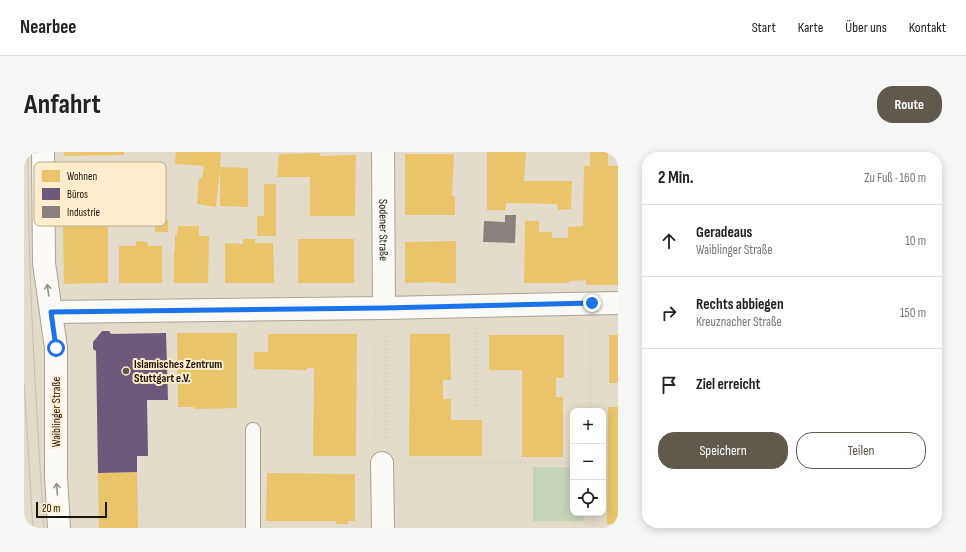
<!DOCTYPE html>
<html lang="de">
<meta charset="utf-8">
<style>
:root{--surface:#fff;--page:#f6f6f6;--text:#222;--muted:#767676;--line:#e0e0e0;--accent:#615a4c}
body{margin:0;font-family:"Sofia Sans Condensed",sans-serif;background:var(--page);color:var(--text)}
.controls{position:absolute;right:12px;bottom:12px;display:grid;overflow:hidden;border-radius:8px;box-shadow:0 2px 10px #0003}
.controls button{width:36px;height:36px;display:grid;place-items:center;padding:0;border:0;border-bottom:1px solid var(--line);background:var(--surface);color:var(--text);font:20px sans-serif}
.scale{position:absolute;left:12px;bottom:10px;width:71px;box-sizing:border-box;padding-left:4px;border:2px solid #1a1408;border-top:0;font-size:11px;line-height:14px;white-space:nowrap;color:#1a1408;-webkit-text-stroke:3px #fdedcc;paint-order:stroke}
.stop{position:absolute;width:12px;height:12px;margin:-9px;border:3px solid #1a73e8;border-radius:50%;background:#fff}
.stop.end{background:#1a73e8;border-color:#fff;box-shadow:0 1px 4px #0008}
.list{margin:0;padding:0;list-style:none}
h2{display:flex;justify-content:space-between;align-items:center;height:52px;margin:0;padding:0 16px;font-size:17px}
h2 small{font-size:13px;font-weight:400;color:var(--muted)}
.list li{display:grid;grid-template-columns:26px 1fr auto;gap:12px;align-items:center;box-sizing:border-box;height:72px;padding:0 16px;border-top:1px solid var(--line)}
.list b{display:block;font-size:15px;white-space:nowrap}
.list p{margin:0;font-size:13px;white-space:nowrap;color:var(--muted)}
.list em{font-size:13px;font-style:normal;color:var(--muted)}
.actions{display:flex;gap:8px;padding:12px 16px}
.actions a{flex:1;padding:9px 0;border:1px solid var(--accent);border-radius:16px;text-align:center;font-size:14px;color:var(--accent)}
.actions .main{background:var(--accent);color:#fff}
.icon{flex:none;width:22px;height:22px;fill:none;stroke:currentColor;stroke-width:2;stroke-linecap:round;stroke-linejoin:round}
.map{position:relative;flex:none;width:594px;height:376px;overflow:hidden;border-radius:16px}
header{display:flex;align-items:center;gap:24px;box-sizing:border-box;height:56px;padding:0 20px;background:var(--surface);border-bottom:1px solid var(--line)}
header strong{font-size:19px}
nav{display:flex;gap:22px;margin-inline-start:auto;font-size:14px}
.intro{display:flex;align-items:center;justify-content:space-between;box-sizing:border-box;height:96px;padding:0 24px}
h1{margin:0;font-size:28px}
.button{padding:10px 18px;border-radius:16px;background:var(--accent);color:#fff;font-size:14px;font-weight:700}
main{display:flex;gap:24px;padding:0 24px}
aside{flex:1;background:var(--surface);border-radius:16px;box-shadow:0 2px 10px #0003}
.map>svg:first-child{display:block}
.green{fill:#c5d4b9}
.homes{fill:#e9c46a}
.offices{fill:#6d597a}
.industry{fill:#8a817c}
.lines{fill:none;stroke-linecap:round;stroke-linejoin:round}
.service-casing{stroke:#aba496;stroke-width:16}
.minor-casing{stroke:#aba496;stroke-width:24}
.secondary-casing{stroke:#aba496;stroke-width:24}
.path{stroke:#d1cfca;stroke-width:2.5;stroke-dasharray:1 3;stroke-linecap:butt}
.service{stroke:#fbfaf7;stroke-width:14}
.minor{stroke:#fbfaf7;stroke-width:22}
.secondary{stroke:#fbfaf7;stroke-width:22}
.tram{stroke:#c5c2bd;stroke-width:1}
.oneway{stroke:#96928b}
.route{stroke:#1a73e8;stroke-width:5}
.poi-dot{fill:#615a4c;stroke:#fdedcc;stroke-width:1.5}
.labels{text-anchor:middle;stroke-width:4;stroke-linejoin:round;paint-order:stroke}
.street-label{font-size:12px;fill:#1a1408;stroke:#fdedcc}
.poi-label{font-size:12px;font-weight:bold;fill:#1a1408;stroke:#fdedcc;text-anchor:start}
.key{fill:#fdedcc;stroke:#b9ac91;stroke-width:1}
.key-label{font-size:11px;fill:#1a1408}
</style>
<header>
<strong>Nearbee</strong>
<nav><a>Start</a><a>Karte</a><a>Über uns</a><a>Kontakt</a></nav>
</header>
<div class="intro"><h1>Anfahrt</h1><a class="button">Route</a></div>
<main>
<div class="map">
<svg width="594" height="376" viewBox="0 0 594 376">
<rect width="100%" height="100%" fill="#e4dcca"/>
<path class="green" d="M509,315H549V361H560V369H509Z"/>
<path class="homes" d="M40,0H100V3L40,4Z
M152,0H197L196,15L224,16V55L196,54V17L192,55L173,52L175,26H178L180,14L151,12Z
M463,0H502L500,29H548L547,57L534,58L533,52L482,51V58H463Z
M566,0H584V14H594V133H562V128L545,129V131H500L501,69H515V80H528V86H544V75L559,74L560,14H566Z
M296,1L297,4L332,3L331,64H286V25H253L255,2Z
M381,2H430L428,44H431V63H381Z
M240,32H252V84H233V64H240Z
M131,68H144V80H131Z
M39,72H84V131L40,132Z
M154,74H175V84H185L184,131H150V100H151V83H153Z
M219,87H231V91H249L250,131H201V91L219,92Z
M274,87H330V131H274Z
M112,89L123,90L124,94H138V131H95V94H112Z
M432,89V131H416V130L381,131V90Z
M153,181H213V256L170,257V255H154Z
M244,182H333L332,304H289L290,216H283V218L230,217V200H244Z
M386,182H426L427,228H419V247H427V268H458V304H385Z
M465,183H540V226H532V245H539V305H498V218H465Z
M585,183H594V231H585Z
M584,255H594V372H583Z
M113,320L114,376H75L74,321Z
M243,321L331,322V369H324V372H312V369H242Z"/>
<path class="offices" d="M78,179H85L87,182L142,181L144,248H123L124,304H113V320L74,321L72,199L69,197V190Z"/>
<path class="industry" d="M481,63H492L491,91L459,90L460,69L481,70Z"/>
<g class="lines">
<defs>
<path id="service" d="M229,278V376"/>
<g id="minor">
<path id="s1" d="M359,0L360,156"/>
<path d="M27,160L360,156L594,151"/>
<path d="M358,311L359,376"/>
</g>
<path id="secondary" d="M19,0L20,111L32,196V325L35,376"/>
</defs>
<use href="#service" class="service-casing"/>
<use href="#minor" class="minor-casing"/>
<use href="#secondary" class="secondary-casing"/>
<path class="path" d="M453,253V176
M566,259L568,174
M362,289V178
M351,290L352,179
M544,310V302H549
M380,311L549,310
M569,361V376"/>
<use href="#service" class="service"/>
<use href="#minor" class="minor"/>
<use href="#secondary" class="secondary"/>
<path class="tram" d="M4,0C4,126 12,251 20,376
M0,231L9,376"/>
</g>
<defs><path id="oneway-shaft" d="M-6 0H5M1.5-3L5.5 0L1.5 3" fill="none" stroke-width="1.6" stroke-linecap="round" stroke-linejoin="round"/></defs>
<g class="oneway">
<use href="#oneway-shaft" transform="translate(24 138) rotate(-98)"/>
<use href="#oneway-shaft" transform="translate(33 337) rotate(-94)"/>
</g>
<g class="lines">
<path class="route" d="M32,196L27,160L360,156L568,151"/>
</g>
<circle class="poi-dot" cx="102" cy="219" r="4"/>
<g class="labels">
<g class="street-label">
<text dy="4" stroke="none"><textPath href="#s1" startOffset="78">Sodener Straße</textPath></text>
<text transform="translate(32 260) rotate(-90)" y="4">Waiblinger Straße</text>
</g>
<g class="poi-label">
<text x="110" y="216">Islamisches Zentrum<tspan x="110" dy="14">Stuttgart e.V.</tspan></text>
</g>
</g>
<rect x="10" y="10" width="132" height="64" rx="6" class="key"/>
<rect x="18" y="18" width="18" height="12" fill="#e9c46a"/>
<rect x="18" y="36" width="18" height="12" fill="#6d597a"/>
<rect x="18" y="54" width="18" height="12" fill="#8a817c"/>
<g class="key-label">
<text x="43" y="28">Wohnen</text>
<text x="43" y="46">Büros</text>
<text x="43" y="64">Industrie</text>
</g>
</svg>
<div class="controls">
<button>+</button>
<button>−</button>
<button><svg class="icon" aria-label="locate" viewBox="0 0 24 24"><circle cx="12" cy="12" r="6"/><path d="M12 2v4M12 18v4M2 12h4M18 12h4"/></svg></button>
</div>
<div class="scale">20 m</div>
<div class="stop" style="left:32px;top:196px"></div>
<div class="stop end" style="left:568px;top:151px"></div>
</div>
<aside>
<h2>2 Min.<small>Zu Fuß · 160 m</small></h2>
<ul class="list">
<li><svg class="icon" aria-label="ahead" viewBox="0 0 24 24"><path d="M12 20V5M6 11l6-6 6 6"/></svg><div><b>Geradeaus</b><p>Waiblinger Straße</p></div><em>10 m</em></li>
<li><svg class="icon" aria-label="right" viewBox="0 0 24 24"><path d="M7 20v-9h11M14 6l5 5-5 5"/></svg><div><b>Rechts abbiegen</b><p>Kreuznacher Straße</p></div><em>150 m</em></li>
<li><svg class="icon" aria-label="arrive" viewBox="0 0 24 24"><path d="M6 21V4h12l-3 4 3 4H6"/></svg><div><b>Ziel erreicht</b></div></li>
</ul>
<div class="actions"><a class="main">Speichern</a><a>Teilen</a></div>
</aside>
</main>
